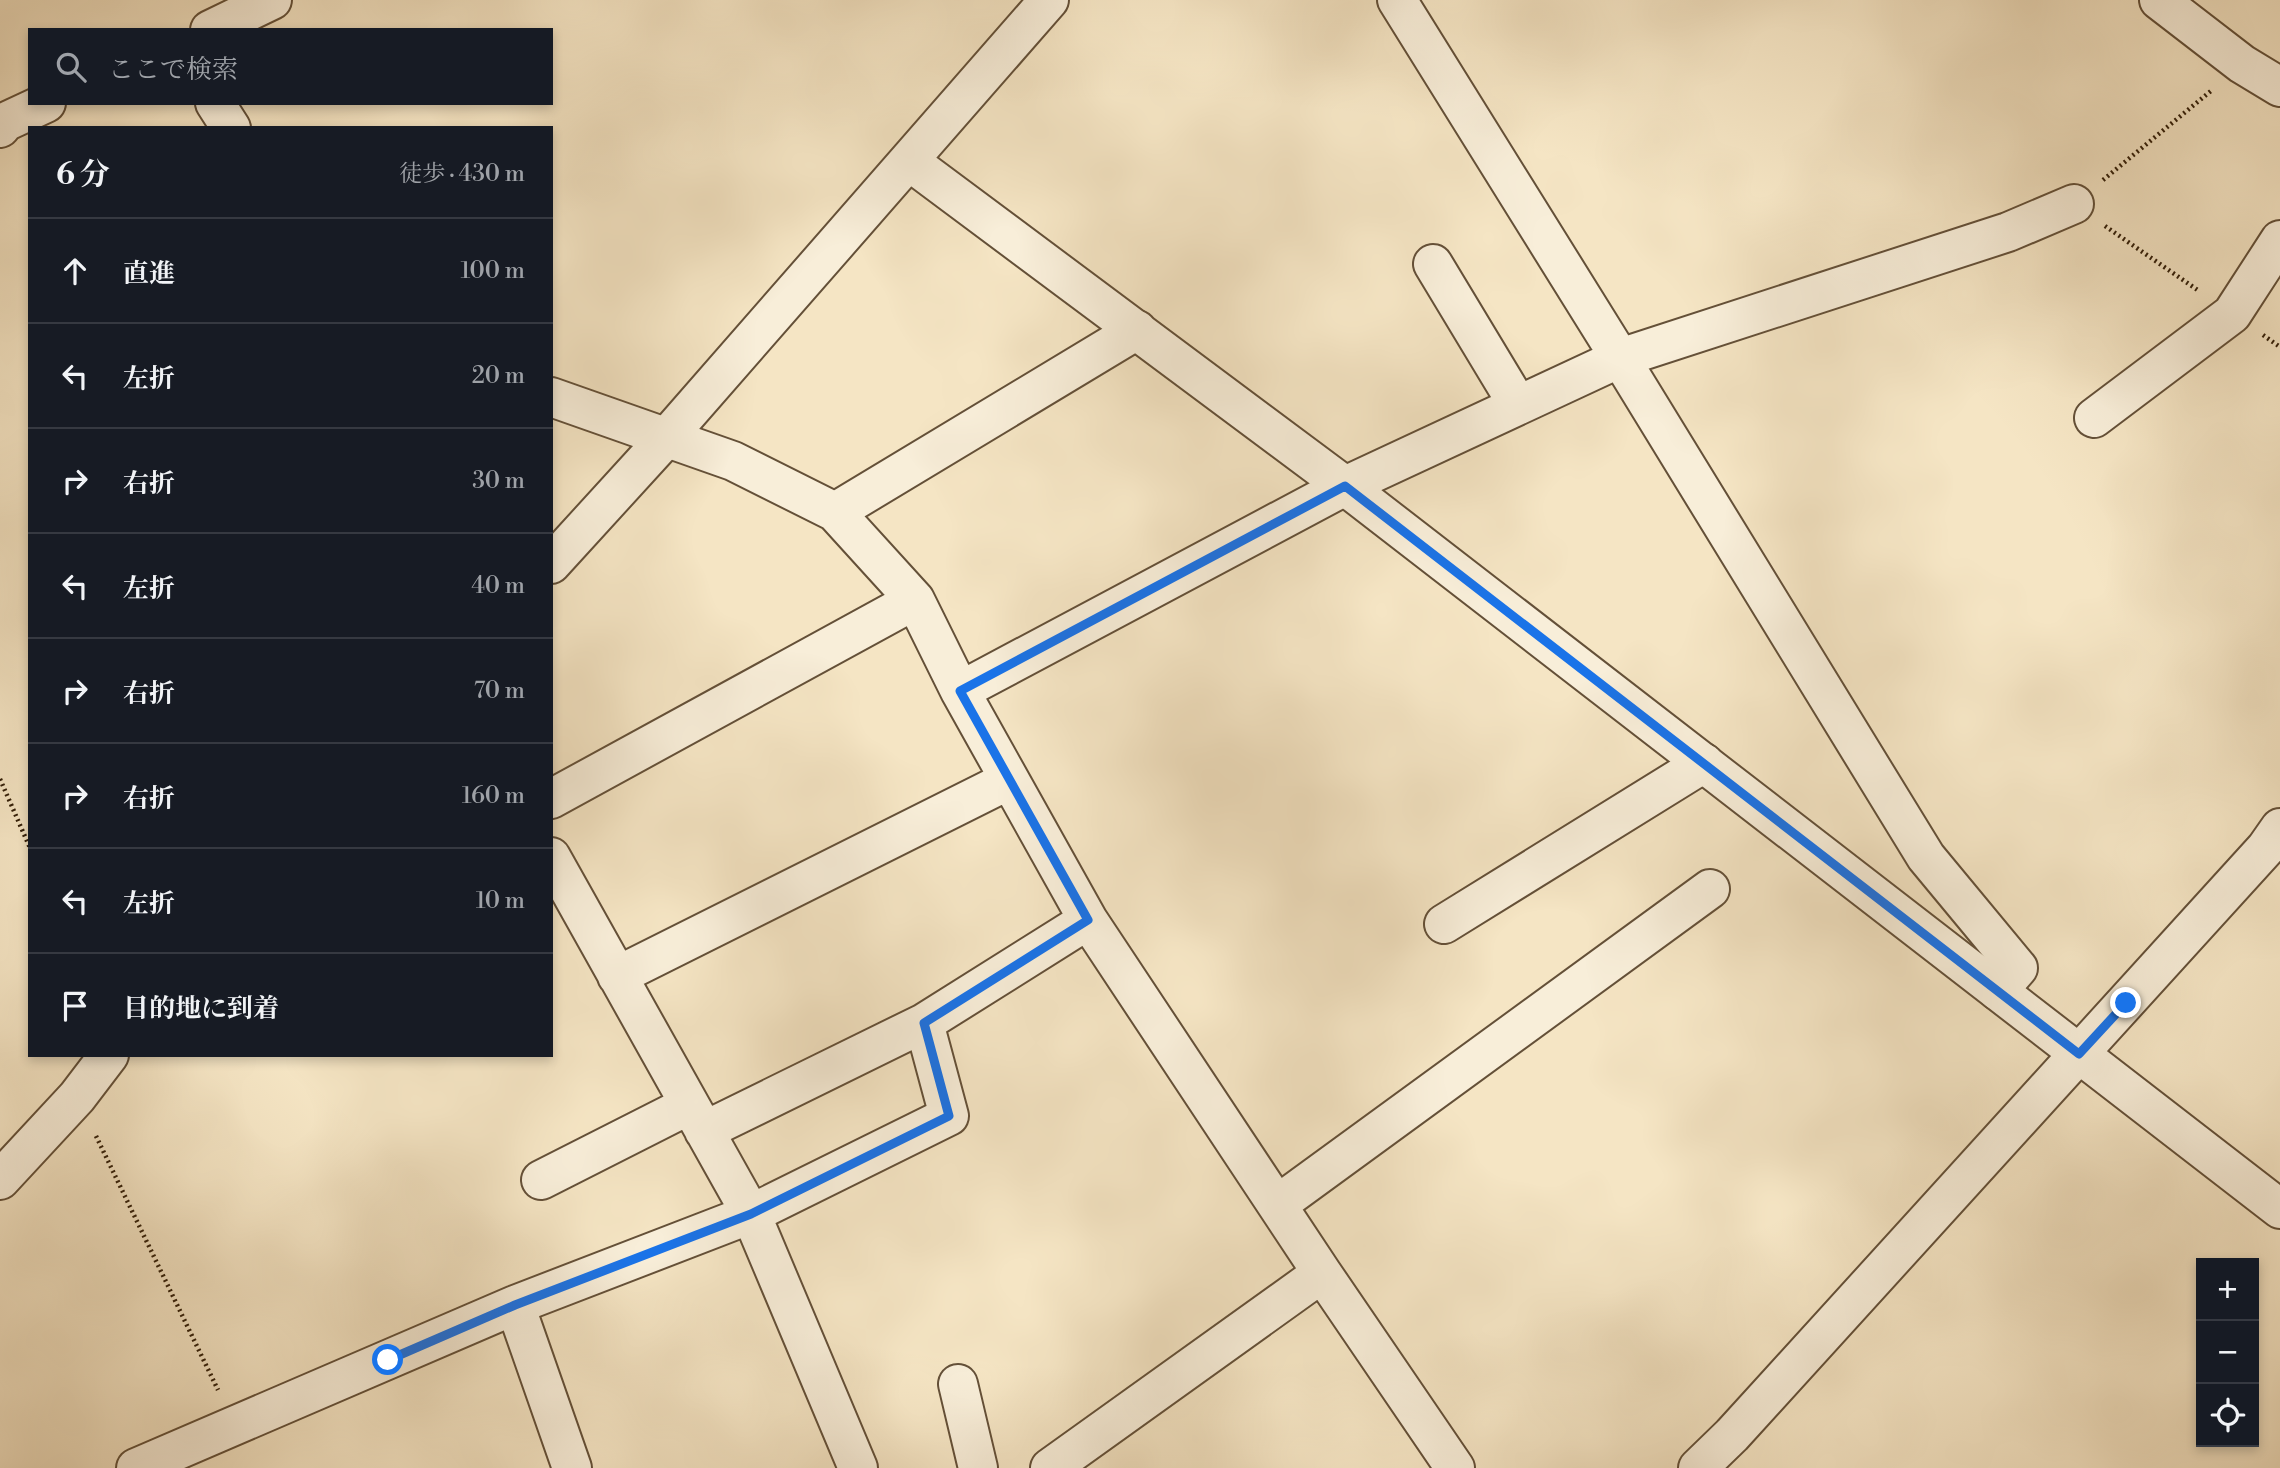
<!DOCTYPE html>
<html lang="ja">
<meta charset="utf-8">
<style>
:root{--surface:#171b24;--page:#242831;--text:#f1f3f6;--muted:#9ea1a6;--line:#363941}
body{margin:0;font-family:"Libre Bodoni","Noto Serif JP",serif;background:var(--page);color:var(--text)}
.controls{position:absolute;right:21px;bottom:21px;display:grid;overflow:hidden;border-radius:0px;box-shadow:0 4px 10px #0003}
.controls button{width:63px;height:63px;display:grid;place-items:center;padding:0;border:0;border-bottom:2px solid var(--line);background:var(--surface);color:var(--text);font:35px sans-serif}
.stop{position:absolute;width:21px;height:21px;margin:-16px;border:5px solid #1a73e8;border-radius:50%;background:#fff}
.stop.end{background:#1a73e8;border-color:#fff;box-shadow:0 2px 7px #0008}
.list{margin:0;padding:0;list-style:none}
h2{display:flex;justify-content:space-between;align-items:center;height:91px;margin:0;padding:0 28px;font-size:30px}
h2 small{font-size:23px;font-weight:400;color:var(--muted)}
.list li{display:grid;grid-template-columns:46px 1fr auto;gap:21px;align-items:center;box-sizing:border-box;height:105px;padding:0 28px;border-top:2px solid var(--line)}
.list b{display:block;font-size:26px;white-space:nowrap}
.list em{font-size:23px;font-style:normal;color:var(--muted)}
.icon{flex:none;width:38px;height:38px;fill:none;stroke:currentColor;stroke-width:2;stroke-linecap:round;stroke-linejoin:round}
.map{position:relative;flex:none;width:2280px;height:1468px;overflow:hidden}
.search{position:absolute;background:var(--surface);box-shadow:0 4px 10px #0003;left:28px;top:28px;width:525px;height:77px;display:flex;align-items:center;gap:18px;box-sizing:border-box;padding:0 24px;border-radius:0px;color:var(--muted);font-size:26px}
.panel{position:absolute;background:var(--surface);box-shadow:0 4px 10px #0003;left:28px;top:126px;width:525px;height:931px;border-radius:0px}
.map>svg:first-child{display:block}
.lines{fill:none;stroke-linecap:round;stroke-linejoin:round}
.minor-casing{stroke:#645038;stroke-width:42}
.tertiary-casing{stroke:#645038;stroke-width:42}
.path{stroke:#331f09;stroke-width:4.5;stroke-dasharray:2 3.5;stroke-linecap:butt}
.minor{stroke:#f8eed9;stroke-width:38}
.tertiary{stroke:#f8eed9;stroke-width:38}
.route{stroke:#1a73e8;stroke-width:9}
</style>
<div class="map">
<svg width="2280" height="1468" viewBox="0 0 2280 1468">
<rect width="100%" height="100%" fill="#f5e5c4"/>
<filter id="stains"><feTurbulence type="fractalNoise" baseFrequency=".00286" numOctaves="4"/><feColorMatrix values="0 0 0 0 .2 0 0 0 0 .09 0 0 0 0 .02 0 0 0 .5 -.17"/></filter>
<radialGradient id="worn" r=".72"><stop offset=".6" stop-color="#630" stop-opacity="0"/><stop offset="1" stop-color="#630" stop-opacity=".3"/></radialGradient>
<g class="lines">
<defs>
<path id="minor" d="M1397,0L1620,358L1926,857L2018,968L1998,991
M210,30L272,0
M215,103L231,128
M0,128L5,122L46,103
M1433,264L1518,405
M551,397L733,461L835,512L915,600L960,691L1088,920L1322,1273L1455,1468
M2094,418L2232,314L2280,240
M835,512L1137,330
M960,691L1345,486L1620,358L2008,232L2074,204
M551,799L915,600
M551,857L751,1214L858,1468
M1444,924L1704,763
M617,976L1009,780
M704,1131L924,1023
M541,1180L689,1105
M1277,1205L1710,889
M515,1305L572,1468
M958,1384L978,1468
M136,1468L515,1305L751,1214L949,1116L924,1023L1088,920
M1050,1468L1322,1273
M1698,1468L1732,1435L2266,848L2280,828"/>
<path id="tertiary" d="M2159,0L2242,64L2280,87
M909,161L1345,486L2280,1209
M551,564L666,438L1049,0
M0,1180L77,1097L109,1055"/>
</defs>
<use href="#minor" class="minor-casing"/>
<use href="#tertiary" class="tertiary-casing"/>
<path class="path" d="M2103,180L2212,90
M2105,226L2199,291
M2263,335L2280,347
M0,779L30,848
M96,1136L218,1390"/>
<use href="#minor" class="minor"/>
<use href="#tertiary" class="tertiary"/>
</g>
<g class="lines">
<path class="route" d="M388,1360L515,1305L751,1214L949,1116L924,1023L1088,920L960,691L1345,486L2079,1054L2126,1003"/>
</g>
<rect width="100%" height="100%" filter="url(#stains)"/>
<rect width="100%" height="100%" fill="url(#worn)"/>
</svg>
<div class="controls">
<button>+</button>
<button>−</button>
<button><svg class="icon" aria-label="locate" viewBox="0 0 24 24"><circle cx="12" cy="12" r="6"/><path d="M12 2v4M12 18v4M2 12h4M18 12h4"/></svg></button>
</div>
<div class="stop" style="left:388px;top:1360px"></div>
<div class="stop end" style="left:2126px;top:1003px"></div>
<div class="search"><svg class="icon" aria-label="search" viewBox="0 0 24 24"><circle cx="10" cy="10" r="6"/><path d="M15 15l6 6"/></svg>ここで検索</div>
<section class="panel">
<h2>6 分<small>徒歩 · 430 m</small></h2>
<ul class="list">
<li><svg class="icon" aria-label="ahead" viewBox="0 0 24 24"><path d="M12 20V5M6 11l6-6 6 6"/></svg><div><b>直進</b></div><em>100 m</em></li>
<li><svg class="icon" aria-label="left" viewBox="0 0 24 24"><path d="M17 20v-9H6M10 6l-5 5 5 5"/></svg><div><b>左折</b></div><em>20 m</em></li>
<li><svg class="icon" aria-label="right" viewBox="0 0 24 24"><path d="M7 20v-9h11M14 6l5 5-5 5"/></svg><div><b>右折</b></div><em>30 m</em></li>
<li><svg class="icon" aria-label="left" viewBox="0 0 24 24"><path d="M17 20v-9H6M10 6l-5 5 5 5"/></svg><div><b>左折</b></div><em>40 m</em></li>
<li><svg class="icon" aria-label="right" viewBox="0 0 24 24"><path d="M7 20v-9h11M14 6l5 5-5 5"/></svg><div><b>右折</b></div><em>70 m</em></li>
<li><svg class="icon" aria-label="right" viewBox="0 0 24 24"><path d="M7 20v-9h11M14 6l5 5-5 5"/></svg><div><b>右折</b></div><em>160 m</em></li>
<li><svg class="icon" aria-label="left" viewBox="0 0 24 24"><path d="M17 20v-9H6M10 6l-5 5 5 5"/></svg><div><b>左折</b></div><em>10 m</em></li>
<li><svg class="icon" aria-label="arrive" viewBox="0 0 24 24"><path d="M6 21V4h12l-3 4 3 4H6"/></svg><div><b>目的地に到着</b></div></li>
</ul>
</section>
</div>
